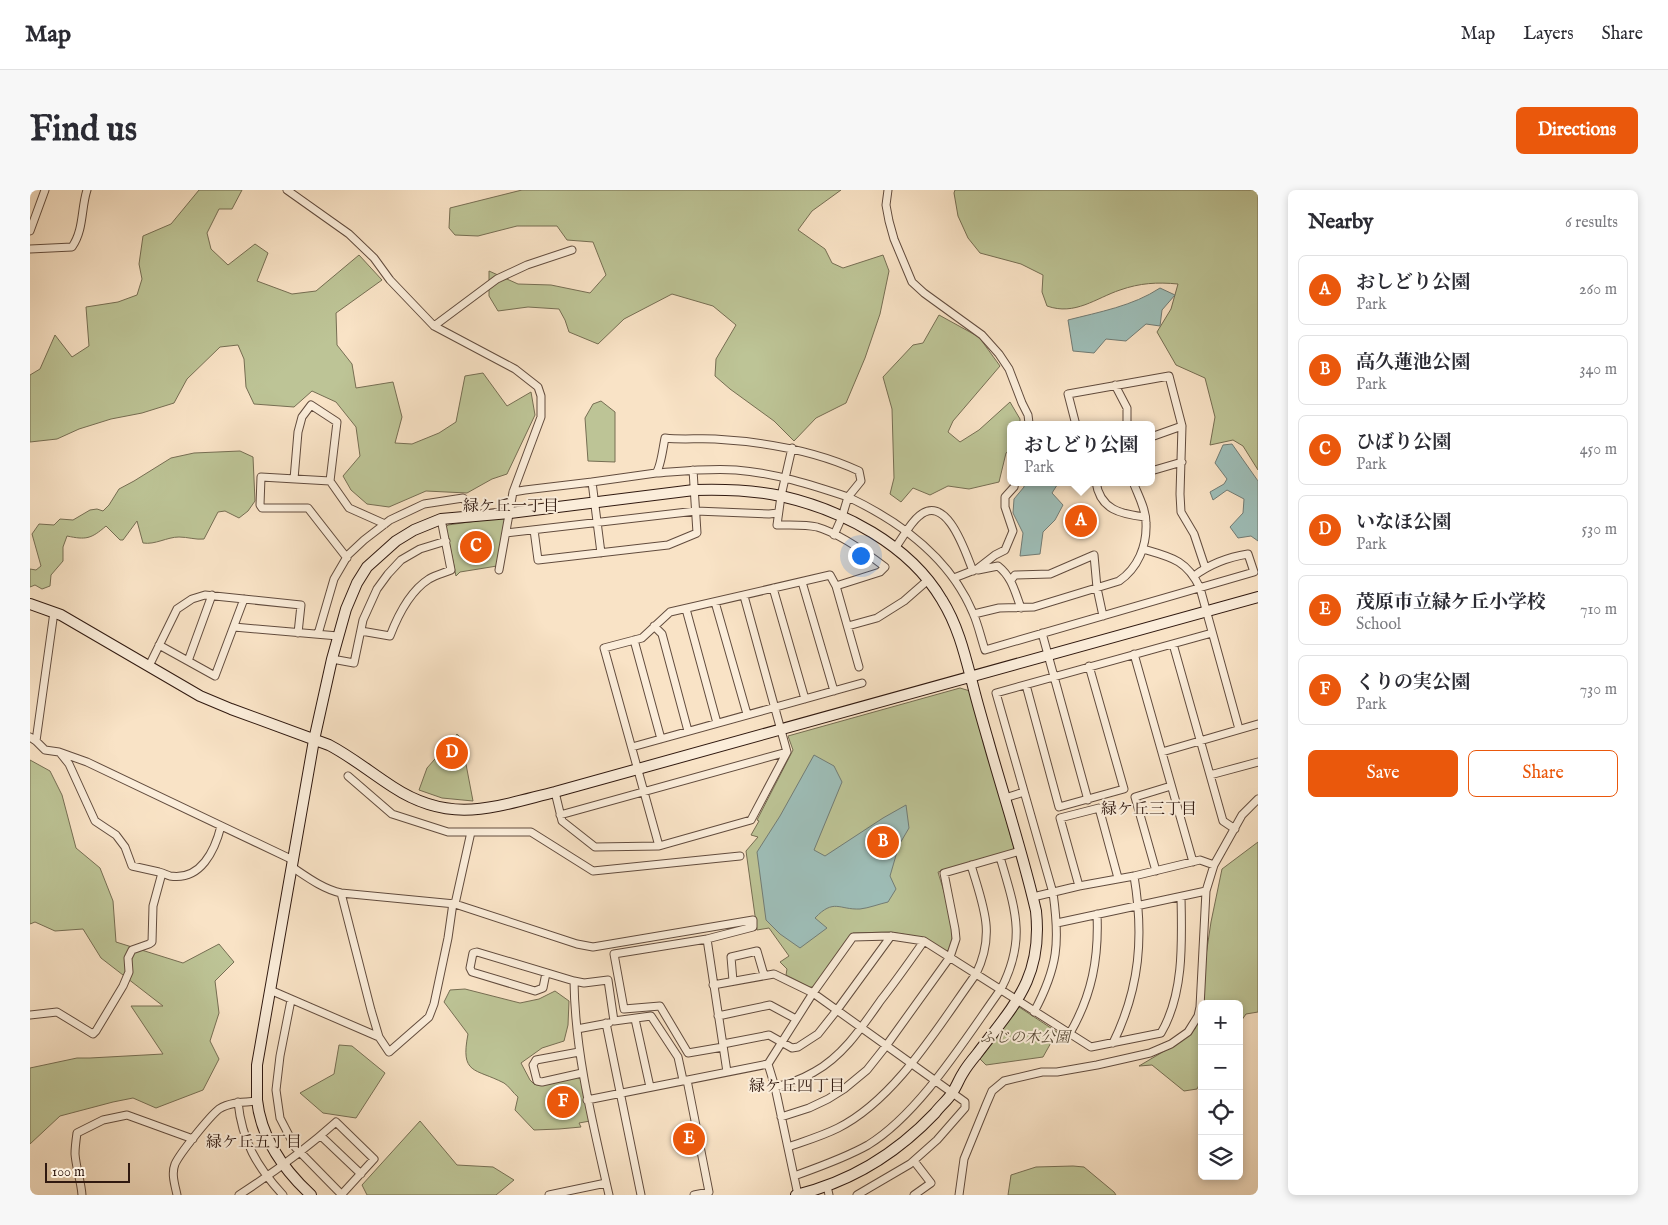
<!DOCTYPE html>
<meta charset="utf-8">
<style>
:root{--surface:#fff;--page:#f7f7f7;--text:#2b2b33;--muted:#7c7c81;--line:#e1e1e2;--accent:#ea580c}
body{margin:0;font-family:"IM FELL English","Noto Serif JP",serif;background:var(--page);color:var(--text)}
.controls{position:absolute;right:15px;bottom:15px;display:grid;overflow:hidden;border-radius:8px;box-shadow:0 2px 8px #0003}
.controls button{width:45px;height:45px;display:grid;place-items:center;padding:0;border:0;border-bottom:1px solid var(--line);background:var(--surface);color:var(--text);font:25px sans-serif}
.scale{position:absolute;left:15px;bottom:12px;width:85px;box-sizing:border-box;padding-left:5px;border:2px solid #301910;border-top:0;font-size:14px;line-height:18px;white-space:nowrap;color:#301910;-webkit-text-stroke:4px #fbedda;paint-order:stroke}
.you{position:absolute;left:830px;top:365px;width:18px;height:18px;margin:-12px;border:4px solid #fff;border-radius:50%;background:#1a73e8;box-shadow:0 0 0 8px #1a73e833}
.badge{display:grid;place-items:center;width:32px;height:32px;border-radius:50%;background:var(--accent);color:#fff;font-size:16px;font-weight:700}
.pin{position:absolute;translate:-50% -50%;border:2px solid #fff;box-shadow:0 1px 5px #0006}
.popup{position:absolute;left:977px;top:231px;width:148px;height:65px;box-sizing:border-box;display:grid;place-content:center;border-radius:8px;background:var(--surface);filter:drop-shadow(0 1px 4px #0005);font-size:16px;white-space:nowrap;color:var(--muted)}
.popup b{font-size:19px;color:var(--text)}
.popup::after{content:'';position:absolute;left:50%;top:100%;margin-left:-10px;border:10px solid transparent;border-top-color:var(--surface)}
.list{margin:0;padding:0;list-style:none}
h2{display:flex;justify-content:space-between;align-items:center;height:65px;margin:0;padding:0 20px;font-size:21px}
h2 small{font-size:16px;font-weight:400;color:var(--muted)}
.list li{display:grid;grid-template-columns:32px 1fr auto;gap:15px;align-items:center;box-sizing:border-box;height:70px;margin:0 10px 10px;padding:0 10px;border:1px solid var(--line);border-radius:8px}
.list b{display:block;font-size:19px;white-space:nowrap}
.list p{margin:0;font-size:16px;white-space:nowrap;color:var(--muted)}
.list em{font-size:16px;font-style:normal;color:var(--muted)}
.actions{display:flex;gap:10px;padding:15px 20px}
.actions a{flex:1;padding:11px 0;border:1px solid var(--accent);border-radius:8px;text-align:center;font-size:18px;color:var(--accent)}
.actions .main{background:var(--accent);color:#fff}
.icon{flex:none;width:28px;height:28px;fill:none;stroke:currentColor;stroke-width:2;stroke-linecap:round;stroke-linejoin:round}
.map{position:relative;flex:none;width:1228px;height:1005px;overflow:hidden;border-radius:8px}
header{display:flex;align-items:center;gap:30px;box-sizing:border-box;height:70px;padding:0 25px;background:var(--surface);border-bottom:1px solid var(--line)}
header strong{font-size:24px}
nav{display:flex;gap:28px;margin-inline-start:auto;font-size:18px}
.intro{display:flex;align-items:center;justify-content:space-between;box-sizing:border-box;height:120px;padding:0 30px}
h1{margin:0;font-size:35px}
.button{padding:12px 22px;border-radius:8px;background:var(--accent);color:#fff;font-size:18px;font-weight:700}
main{display:flex;gap:30px;padding:0 30px}
aside{flex:1;background:var(--surface);border-radius:8px;box-shadow:0 2px 8px #0003}
.map>svg:first-child{display:block}
.green{fill:#bdc496;stroke:#766e53}
.water{fill:#9ebeb8;stroke:#727c75}
.lines{fill:none;stroke-linecap:round;stroke-linejoin:round}
.street-casing{stroke:#624c3e;stroke-width:9}
.secondary-casing{stroke:#301910;stroke-width:12}
.street{stroke:#fbedda;stroke-width:7}
.secondary{stroke:#fbedda;stroke-width:10}
.labels{text-anchor:middle;stroke-width:4;stroke-linejoin:round;paint-order:stroke}
.park-label{font-size:15px;font-style:italic;fill:#5a4c38;stroke:#fbedda}
.neighbourhood-label{font-size:16px;fill:#301910;stroke:#fbedda}
</style>
<header>
<strong>Map</strong>
<nav><a>Map</a><a>Layers</a><a>Share</a></nav>
</header>
<div class="intro"><h1>Find us</h1><a class="button">Directions</a></div>
<main>
<div class="map">
<svg width="1228" height="1005" viewBox="0 0 1228 1005">
<rect width="100%" height="100%" fill="#f9e3c6"/>
<filter id="stains"><feTurbulence type="fractalNoise" baseFrequency=".004" numOctaves="4"/><feColorMatrix values="0 0 0 0 .2 0 0 0 0 .09 0 0 0 0 .02 0 0 0 .5 -.17"/></filter>
<radialGradient id="worn" r=".72"><stop offset=".6" stop-color="#630" stop-opacity="0"/><stop offset="1" stop-color="#630" stop-opacity=".3"/></radialGradient>
<path class="green" d="M169,0H212L202,19H189L177,43L181,59L198,75L225,54L238,63L227,91L262,104L286,101L329,65L352,90L306,123L307,155L322,174L326,198L363,192L372,227L365,253L382,254L409,243L426,232L435,186L453,183L477,216L501,202L505,225L477,284L462,289L437,303L396,301L359,317L337,314L321,300L313,286L330,266L326,237L306,212L282,201L264,217L224,214L216,197L214,169L208,155L190,157L157,189L144,213L112,223L81,229L49,239L27,249L0,252V185L10,179L25,145L42,167L59,156L56,117L88,112L107,105L112,89L109,74L113,46L141,34Z
M492,0H811L782,21L768,40L795,59L802,73L813,78L853,65L859,81L850,124L835,168L816,213L786,228L764,251L744,231L700,199L685,186L686,169L706,135L683,116L642,104L594,129L568,154L539,142L535,130L529,119L498,117L468,121L459,106V81L488,94L521,95L560,103L576,85L563,52L537,50L527,36H487L448,46L425,45L419,38L420,18Z
M925,0H1228V280L1213,256L1203,250L1180,255L1185,227L1175,188L1146,175L1127,142L1141,119L1148,94C1127,92 1110,93 1090,100C1066,108 1045,126 1017,116L1012,102L1013,85L991,74L950,63L938,48L928,26L924,3Z
M909,125L949,147L970,176L923,231L918,242L930,252L949,240L980,212L990,229V235H981V259L976,263L969,292L939,299L918,296L900,305L883,298L871,312L860,304L864,288L862,219L853,187L883,155L893,153Z
M571,211L585,222V272L558,271L555,228L563,214Z
M210,261L223,267L225,311L218,321L209,328L195,321L188,322L174,349C166,350 158,347 149,347C137,347 125,355 113,353L107,331L93,350H90L76,336C61,349 56,350 37,346L33,357V371L21,385L20,396L12,399L5,395L0,397V379L6,380L11,376L2,344L9,334L24,335L30,329L43,330L60,320L67,319L73,321L79,315L89,299L104,291L141,268L164,263Z
M475,327L467,376L430,382L426,386L416,337L418,335Z
M930,498L940,501L984,658L983,661L908,682C914,703 930,744 918,763L895,748L860,742L823,743L783,797H780L756,785L757,779L750,772L759,766L739,738L727,740L716,661L728,647L721,645L729,631L727,630L763,560L758,546Z
M427,544L431,548L443,611L412,608L389,600L397,578Z
M0,570L20,581L32,605L46,658L70,678L83,711L86,752L153,773L189,754L204,772L185,791L189,823L180,851L189,869L173,900L126,918L103,908L83,912L30,926L0,954V878L47,868H60L133,864L101,816H133L71,768L53,739L25,741L5,732L0,734Z
M1228,652V822L1216,824L1209,834V814H1172V889L1167,899L1154,901L1122,875L1109,876L1141,857L1165,839L1181,732L1192,679Z
M435,799L490,813L509,809L525,801L539,811L538,835L534,851L512,858L491,873L500,890L505,895V893L551,887L560,931L549,933L551,937L529,939L504,940L485,920L488,907C483,903 479,896 474,893C445,878 430,885 438,844L414,812L420,800Z
M989,817L1027,842L1013,867L956,875L950,869Z
M309,855L322,856L355,883L326,928L293,923L270,903L304,884Z
M390,931L427,975L463,977L484,990L466,1005H337L332,995Z
M1043,976L1054,977L1084,1002L1086,1005H978L981,985L1006,977Z"/>
<path class="water" d="M1130,98L1145,105L1132,120L1130,136L1116,134L1096,151L1076,149L1064,163L1043,161L1038,130C1069,122 1103,116 1130,98Z
M1202,254L1228,291V351L1221,346L1208,348L1200,337L1213,323L1214,309L1197,300L1183,310L1180,302L1194,294L1197,289L1185,273L1193,255Z
M994,292H1029L1022,303L1033,315L1025,330L1013,342L1010,364L990,366L993,343L983,323L984,309L994,297Z
M784,565L804,576L812,592L784,660L795,666L853,628L876,615L879,638L869,655L860,686L866,699L858,712C849,714 839,718 830,719C809,720 804,708 785,728L797,738L770,758L750,744L736,730L727,662L750,626Z"/>
<g class="lines">
<defs>
<path id="street" d="M257,0L319,44L344,68L360,90L404,136L485,179L508,197L511,206V227L483,302L469,380
M858,0L856,15L859,31L864,49L882,92L894,103L952,145L969,164L979,179L992,213L998,225L999,233L998,235
M0,41L15,0
M0,59L42,57C54,40 51,18 57,0
M404,136L467,89L497,75L542,60
M1085,195L1097,218V235
M1046,235L1038,204L1139,186L1152,236L1121,247
M1152,236L1150,304L1151,322L1164,344L1175,377
M762,258L751,306L747,335C759,335 775,334 787,337C808,343 838,364 855,377L850,382L806,396
M1121,281L1152,272
M626,283C653,281 680,278 706,280C745,283 782,295 818,307L812,327L804,345
M264,289L268,242L272,227L281,215L307,232L300,291
M562,292L571,363
M1066,292C1070,320 1091,324 1115,327
M483,302L495,300L562,292L626,283C631,277 633,257 635,248C652,250 668,248 685,249C735,252 784,260 829,281L831,291L818,307C871,332 920,368 943,423C948,434 951,448 955,460L1224,382L1218,364C1199,367 1180,374 1164,386
M504,340L508,370L638,355L667,343L663,280
M476,343L666,321L739,324L748,323
M865,358C872,349 880,333 889,326C917,302 936,364 943,381
M1113,359C1141,367 1157,370 1170,398L1209,539
M317,368L278,318H232L230,315L231,287L300,291L319,318L355,334
M948,380L968,376C982,387 985,402 991,418
M924,388L947,379L965,365L975,360L983,341L975,317V307L984,297L985,292
M981,390L985,385L1020,384L1064,365L1067,398L1073,426
M772,392L804,501
M743,398L775,509
M685,412L717,524
M656,419L687,533
M944,424L969,418L1004,417L1089,391C1108,378 1117,356 1116,333C1116,319 1108,305 1103,292
M624,436L632,444L658,541
M818,436L847,428L874,411L898,390
M204,437L308,446
M331,441L360,446C368,425 380,401 399,389C406,385 414,383 421,380L411,329
M1012,443L1058,610
M288,444L304,389L318,365L334,350L360,330L394,314L433,308L438,314L441,326
M604,450L631,549
M1143,454L1193,631L1205,639
M129,455L185,486L214,409
M1104,464L1163,672
M302,469L324,473L333,430L347,399L358,384L371,370L390,359L416,351
M158,471L182,405
M119,476L147,419L162,409L175,405L271,415L268,443
M996,495L1029,617L1094,599L1059,476
M0,547L6,551L15,560L29,562L57,572L263,670
M6,551L24,422
M602,557L832,493
M1132,562L1228,534
M31,564L39,574L65,631L86,645L95,657L102,676C111,678 120,680 129,682C133,683 137,685 140,686C171,691 185,660 191,636
M1180,585L1228,572
M318,586L362,624L418,642H501L563,681L710,666
M525,602L532,631L565,657L629,656L721,630L757,562L714,406
M975,608L994,602
M530,625L757,562
M629,656L574,458L612,448L640,422L800,385L806,396L829,477
M262,677C277,687 293,699 311,703L425,714L547,754L563,757L723,730V737L677,749L697,882
M1126,681L1105,607L1141,596
M1049,696L1030,628L1069,618L1088,688
M311,703L341,820L349,847L359,862L399,827L404,814L418,748L423,713
M1003,707L1049,696L1104,686L1170,670L1184,675
M425,714L441,642
M1027,733L1176,701
M677,749L584,764L594,819L630,816L658,863L693,857
M516,783L513,798L505,801L442,782L440,778L443,763L447,762L544,791L554,793L578,790L584,831L621,826L648,867L653,890
M544,791C545,864 563,934 579,1005
M703,791L701,767L727,761L734,785
M683,795L744,784L783,803L935,912V918L907,950L880,974L827,1005
M240,800L349,847
M261,810L250,866L246,900L250,928L265,957L312,1005
M1004,822C1028,777 1030,752 1023,703L966,503L1182,443
M0,825L27,822L63,844L66,841L93,796L99,782L98,768L102,760L119,754L122,752L123,716L132,683
M688,826L740,815L766,829
M605,829L620,897
M576,833L611,1005
M547,839L579,833
M1040,843C1062,805 1069,768 1067,724
M1083,853C1110,798 1114,746 1104,686
M693,854L739,845L762,858L768,857L788,844L807,820L861,746
M549,862L506,870L503,875L507,891L512,892L552,883
M738,874L745,897L768,1005
M657,890L679,1002L664,1005
M745,897C758,894 772,889 784,882C813,866 832,837 851,810C866,791 880,771 894,751
M557,910L738,874L783,803L823,747L861,746L894,751L1061,857L1131,843C1154,804 1152,752 1151,707
M208,912C212,951 227,977 253,1005
M751,927L779,918L798,909L814,899L837,880L856,856L920,767L926,749L925,739L914,683L990,661
M291,946L331,984
M758,957C775,951 792,946 808,938C866,909 909,835 946,784C966,743 953,716 941,675
M884,971L901,993L884,1005
M764,986C789,977 815,968 838,955C890,923 935,849 971,799C997,748 985,719 970,667
M797,996L799,1005
M52,1005C51,991 46,978 45,964C45,957 46,950 47,943L73,930L97,925L163,949
M147,1005C145,995 141,984 145,974C150,963 180,926 189,919C200,912 215,912 227,911
M209,1005C243,983 276,959 306,932L344,969L312,1004
M519,1005L576,993
M929,1005L934,969L956,915L962,901L974,891L1012,882H1027L1067,875L1120,863L1141,854L1158,842L1168,826L1170,817L1176,701L1184,675L1212,625L1228,609"/>
<path id="secondary" d="M0,414L31,425L170,506L201,519L299,555C322,567 341,583 363,597C421,635 464,617 525,602L1228,407
M281,1005C254,980 231,948 227,910C227,898 227,887 227,875L284,550L302,469L316,419L327,393L337,377L366,351L384,340L411,329L480,323L664,300C693,299 722,300 751,306C812,320 879,354 912,410C927,434 934,461 941,488C946,509 952,529 958,550C974,607 993,664 1006,721C1013,788 984,815 947,864C942,870 937,876 933,883C929,889 927,896 922,903C918,910 910,916 905,923C866,964 821,992 766,1005"/>
</defs>
<use href="#street" class="street-casing"/>
<use href="#secondary" class="secondary-casing"/>
<use href="#street" class="street"/>
<use href="#secondary" class="secondary"/>
</g>
<g class="labels">
<g class="park-label">
<text x="995" y="852">ふじの木公園</text>
</g>
<g class="neighbourhood-label">
<text x="481" y="321">緑ケ丘一丁目</text>
<text x="1119" y="624">緑ケ丘三丁目</text>
<text x="767" y="901">緑ケ丘四丁目</text>
<text x="224" y="957">緑ケ丘五丁目</text>
</g>
</g>
<rect width="100%" height="100%" filter="url(#stains)"/>
<rect width="100%" height="100%" fill="url(#worn)"/>
</svg>
<div class="controls">
<button>+</button>
<button>−</button>
<button><svg class="icon" aria-label="locate" viewBox="0 0 24 24"><circle cx="12" cy="12" r="6"/><path d="M12 2v4M12 18v4M2 12h4M18 12h4"/></svg></button>
<button><svg class="icon" aria-label="layers" viewBox="0 0 24 24"><path d="M12 4l9 5-9 5-9-5zM3 14l9 5 9-5"/></svg></button>
</div>
<div class="scale">100 m</div>
<div class="you"></div>
<div class="pin badge" style="left:1051px;top:331px">A</div>
<div class="popup"><b>おしどり公園</b>Park</div>
<div class="pin badge" style="left:853px;top:652px">B</div>
<div class="pin badge" style="left:446px;top:357px">C</div>
<div class="pin badge" style="left:422px;top:563px">D</div>
<div class="pin badge" style="left:659px;top:949px">E</div>
<div class="pin badge" style="left:533px;top:912px">F</div>
</div>
<aside>
<h2>Nearby<small>6 results</small></h2>
<ul class="list">
<li><span class="badge">A</span><div><b>おしどり公園</b><p>Park</p></div><em>260 m</em></li>
<li><span class="badge">B</span><div><b>高久蓮池公園</b><p>Park</p></div><em>340 m</em></li>
<li><span class="badge">C</span><div><b>ひばり公園</b><p>Park</p></div><em>450 m</em></li>
<li><span class="badge">D</span><div><b>いなほ公園</b><p>Park</p></div><em>530 m</em></li>
<li><span class="badge">E</span><div><b>茂原市立緑ケ丘小学校</b><p>School</p></div><em>710 m</em></li>
<li><span class="badge">F</span><div><b>くりの実公園</b><p>Park</p></div><em>730 m</em></li>
</ul>
<div class="actions"><a class="main">Save</a><a>Share</a></div>
</aside>
</main>
